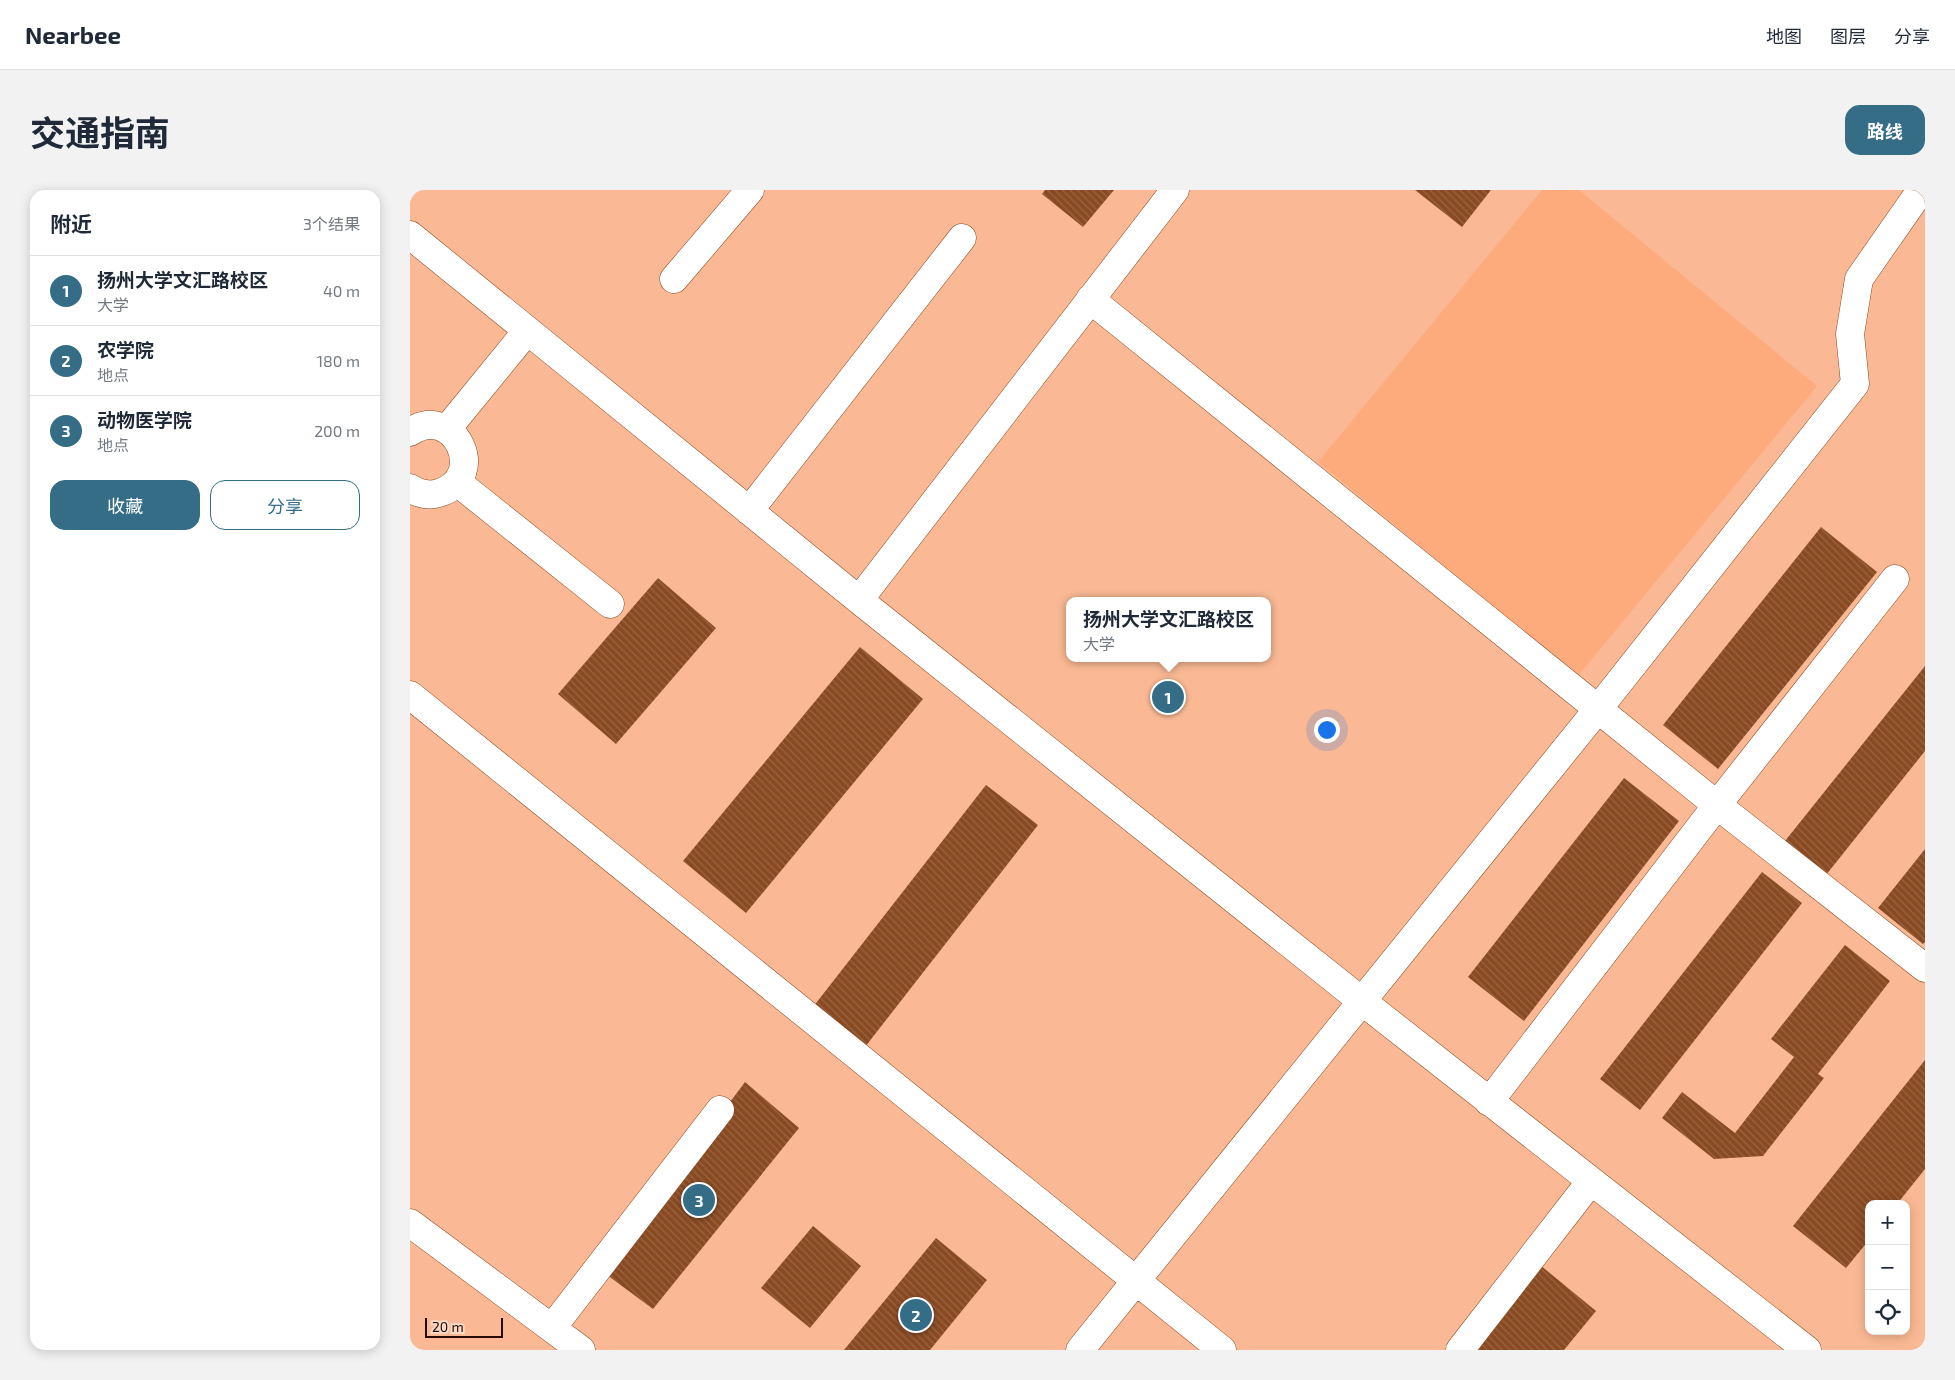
<!DOCTYPE html>
<html lang="zh">
<meta charset="utf-8">
<style>
:root{--surface:#fff;--page:#f2f2f3;--text:#1f2937;--muted:#747a83;--line:#e0e1e3;--accent:#356d87}
body{margin:0;font-family:"Exo 2","Noto Sans SC",sans-serif;background:var(--page);color:var(--text)}
.controls{position:absolute;right:15px;bottom:15px;display:grid;overflow:hidden;border-radius:10px;box-shadow:0 2px 12px #0003}
.controls button{width:45px;height:45px;display:grid;place-items:center;padding:0;border:0;border-bottom:1px solid var(--line);background:var(--surface);color:var(--text);font:25px sans-serif}
.scale{position:absolute;left:15px;bottom:12px;width:78px;box-sizing:border-box;padding-left:5px;border:2px solid #250b00;border-top:0;font-size:14px;line-height:18px;white-space:nowrap;color:#250b00;-webkit-text-stroke:4px #f8d9c8;paint-order:stroke}
.you{position:absolute;left:916px;top:539px;width:18px;height:18px;margin:-12px;border:4px solid #fff;border-radius:50%;background:#1a73e8;box-shadow:0 0 0 8px #1a73e833}
.badge{display:grid;place-items:center;width:32px;height:32px;border-radius:50%;background:var(--accent);color:#fff;font-size:16px;font-weight:700}
.pin{position:absolute;translate:-50% -50%;border:2px solid #fff;box-shadow:0 1px 5px #0006}
.popup{position:absolute;left:656px;top:407px;width:205px;height:65px;box-sizing:border-box;display:grid;place-content:center;border-radius:10px;background:var(--surface);filter:drop-shadow(0 1px 4px #0005);font-size:16px;white-space:nowrap;color:var(--muted)}
.popup b{font-size:19px;color:var(--text)}
.popup::after{content:'';position:absolute;left:50%;top:100%;margin-left:-10px;border:10px solid transparent;border-top-color:var(--surface)}
.list{margin:0;padding:0;list-style:none}
h2{display:flex;justify-content:space-between;align-items:center;height:65px;margin:0;padding:0 20px;font-size:21px}
h2 small{font-size:16px;font-weight:400;color:var(--muted)}
.list li{display:grid;grid-template-columns:32px 1fr auto;gap:15px;align-items:center;box-sizing:border-box;height:70px;padding:0 20px;border-top:1px solid var(--line)}
.list b{display:block;font-size:19px;white-space:nowrap}
.list p{margin:0;font-size:16px;white-space:nowrap;color:var(--muted)}
.list em{font-size:16px;font-style:normal;color:var(--muted)}
.actions{display:flex;gap:10px;padding:15px 20px}
.actions a{flex:1;padding:11px 0;border:1px solid var(--accent);border-radius:15px;text-align:center;font-size:18px;color:var(--accent)}
.actions .main{background:var(--accent);color:#fff}
.icon{flex:none;width:28px;height:28px;fill:none;stroke:currentColor;stroke-width:2;stroke-linecap:round;stroke-linejoin:round}
.map{position:relative;flex:none;width:1515px;height:1160px;overflow:hidden;border-radius:15px}
header{display:flex;align-items:center;gap:30px;box-sizing:border-box;height:70px;padding:0 25px;background:var(--surface);border-bottom:1px solid var(--line)}
header strong{font-size:24px}
nav{display:flex;gap:28px;margin-inline-start:auto;font-size:18px}
.intro{display:flex;align-items:center;justify-content:space-between;box-sizing:border-box;height:120px;padding:0 30px}
h1{margin:0;font-size:35px}
.button{padding:12px 22px;border-radius:15px;background:var(--accent);color:#fff;font-size:18px;font-weight:700}
main{display:flex;gap:30px;padding:0 30px}
aside{flex:1;background:var(--surface);border-radius:15px;box-shadow:0 2px 12px #0003}
.map>svg:first-child{display:block}
.built{fill:#fab994;fill-rule:evenodd}
.pitch{fill:#fdab7c}
.building{fill:url(#building-back-hatch)}
.lines{fill:none;stroke-linecap:round;stroke-linejoin:round}
.minor-casing{stroke:#894920;stroke-width:29}
.minor{stroke:#fff;stroke-width:28}
</style>
<header>
<strong>Nearbee</strong>
<nav><a>地图</a><a>图层</a><a>分享</a></nav>
</header>
<div class="intro"><h1>交通指南</h1><a class="button">路线</a></div>
<main>
<aside>
<h2>附近<small>3个结果</small></h2>
<ul class="list">
<li><span class="badge">1</span><div><b>扬州大学文汇路校区</b><p>大学</p></div><em>40 m</em></li>
<li><span class="badge">2</span><div><b>农学院</b><p>地点</p></div><em>180 m</em></li>
<li><span class="badge">3</span><div><b>动物医学院</b><p>地点</p></div><em>200 m</em></li>
</ul>
<div class="actions"><a class="main">收藏</a><a>分享</a></div>
</aside>
<div class="map">
<svg width="1515" height="1160" viewBox="0 0 1515 1160">
<defs>
<pattern id="building-back-hatch" width="6" height="6" patternUnits="userSpaceOnUse" patternTransform="scale(1.25)"><rect width="6" height="6" fill="#8a4a21"/><path d="M-1 5l2 2M0 0l6 6M5-1l2 2" fill="none" stroke="#976545"/></pattern>
</defs>
<rect width="100%" height="100%" fill="#f5c8b0"/>
<path class="built" d="M0,0H1515V1160H0ZM659,411H857V468H659ZM1459,1014H1496V1141H1459Z"/>
<path class="pitch" d="M1132,0H1169L1407,196L1168,486L908,272Z"/>
<path class="building" d="M635,0H704L673,37L632,4Z
M1005,0H1081L1052,37Z
M1411,337L1467,382L1308,579L1253,535Z
M248,388L306,438L206,554L148,504Z
M450,457L513,509L336,723L273,671Z
M1515,476V561L1416,685L1375,651Z
M1214,588L1269,631L1114,831L1058,787Z
M576,595L628,635L455,857L403,817Z
M1515,659V752L1513,754L1468,718Z
M1352,682L1392,713L1230,920L1190,889Z
M1435,755L1480,791L1408,884L1414,888L1353,966L1304,969L1252,928L1272,902L1325,943L1384,867L1361,849Z
M1515,870V979L1487,1014H1459V1050L1436,1078L1383,1036Z
M335,892L389,938L243,1119L193,1082Z
M403,1036L451,1076L400,1138L351,1098Z
M526,1048L577,1090L520,1160H434Z
M1130,1075L1186,1121L1154,1160H1060Z"/>
<g class="lines">
<defs>
<path id="minor" d="M0,45L449,410L953,812L1397,1160
M264,89L340,0
M680,109L1307,615L1515,778
M37,239L117,141
M0,242C44,212 80,287 29,303C20,306 8,304 0,298
M47,292L200,414
M339,321L552,48
M449,410L765,0
M0,505L812,1160
M1079,912L1307,615L1485,389
M0,1033L171,1160
M142,1138L310,920
M670,1160L1188,519L1445,194L1440,144L1449,89L1511,0
M1050,1160L1181,991"/>
</defs>
<use href="#minor" class="minor-casing"/>
<use href="#minor" class="minor"/>
</g>
</svg>
<div class="controls">
<button>+</button>
<button>−</button>
<button><svg class="icon" aria-label="locate" viewBox="0 0 24 24"><circle cx="12" cy="12" r="6"/><path d="M12 2v4M12 18v4M2 12h4M18 12h4"/></svg></button>
</div>
<div class="scale">20 m</div>
<div class="you"></div>
<div class="pin badge" style="left:758px;top:507px">1</div>
<div class="popup"><b>扬州大学文汇路校区</b>大学</div>
<div class="pin badge" style="left:506px;top:1125px">2</div>
<div class="pin badge" style="left:289px;top:1010px">3</div>
</div>
</main>
